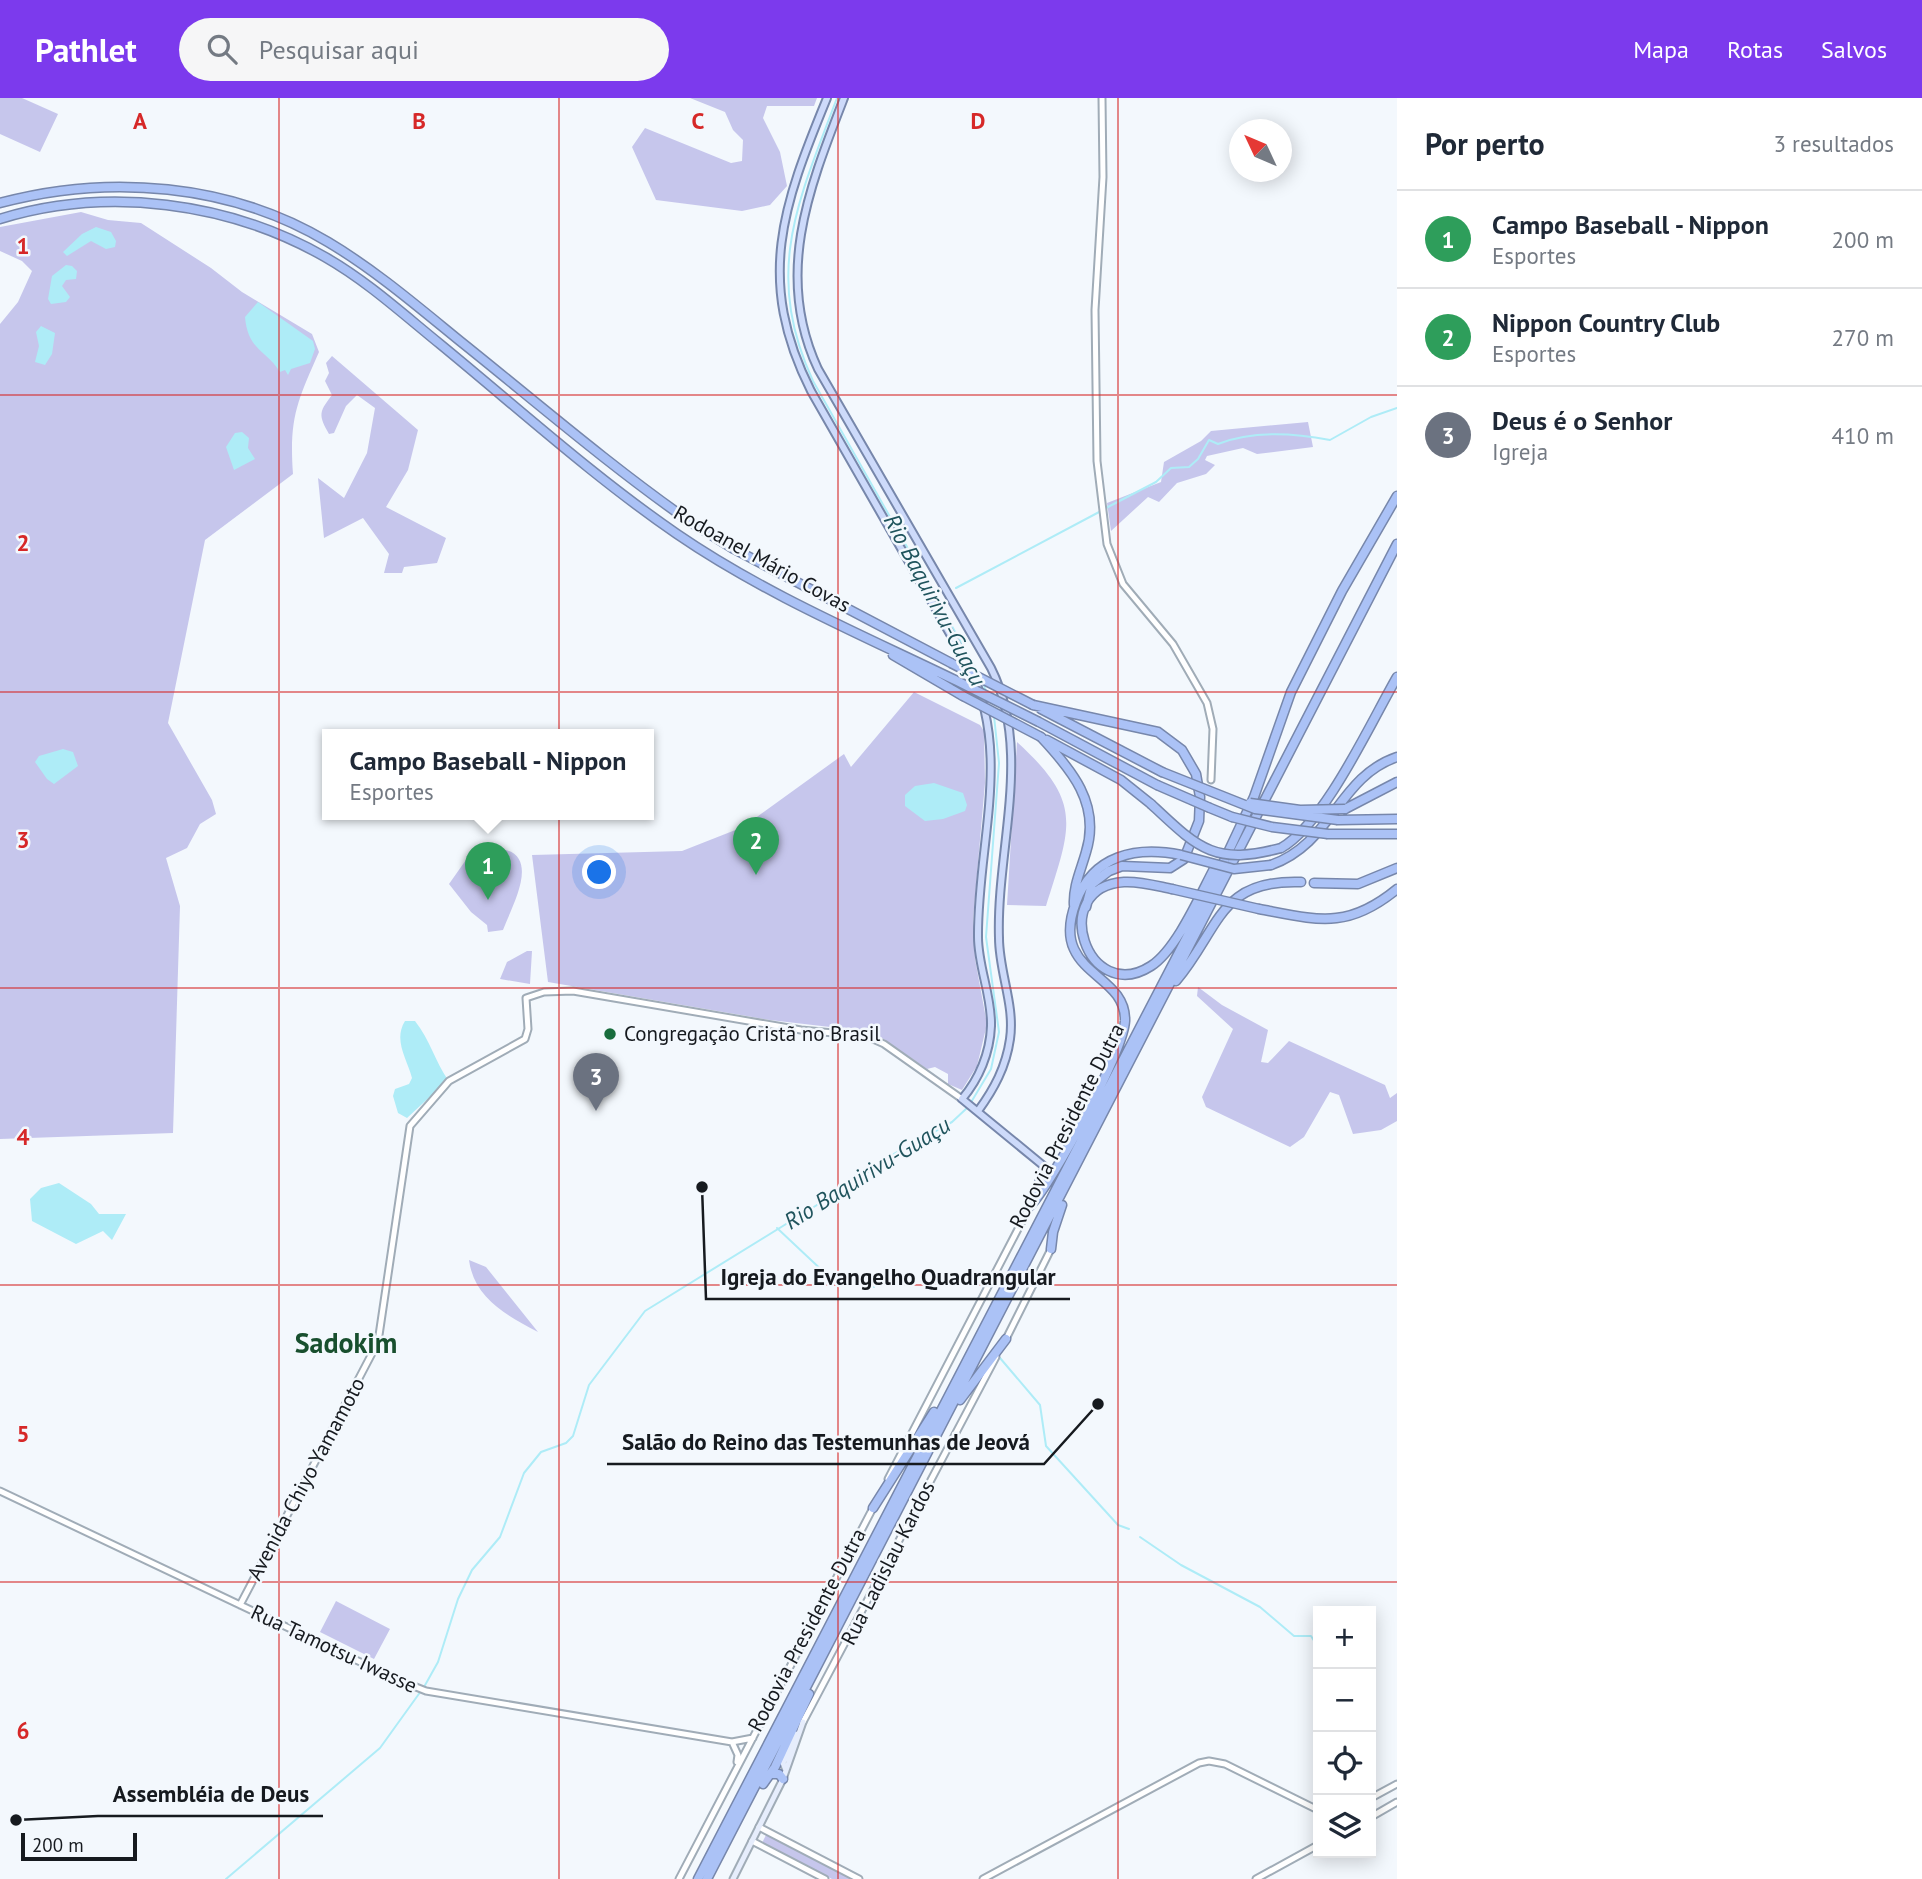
<!DOCTYPE html>
<html lang="pt">
<meta charset="utf-8">
<style>
:root{--surface:#fff;--page:#f6f6f7;--text:#1f2937;--muted:#747a83;--line:#e0e1e3;--accent:#7c3aed}
body{margin:0;font-family:"PT Sans",sans-serif;background:var(--page);color:var(--text)}
.controls{position:absolute;right:21px;bottom:21px;display:grid;overflow:hidden;border-radius:0px;box-shadow:0 4px 18px #0003}
.controls button{width:63px;height:63px;display:grid;place-items:center;padding:0;border:0;border-bottom:2px solid var(--line);background:var(--surface);color:var(--text);font:35px sans-serif}
.compass{position:absolute;left:1229px;top:21px;width:63px;height:63px;border-radius:50%;background:var(--surface);box-shadow:0 4px 18px #0003;rotate:314deg}
.scale{position:absolute;left:21px;bottom:18px;width:116px;box-sizing:border-box;padding-left:7px;border:4px solid #161a1f;border-top:0;font-size:19px;line-height:24px;white-space:nowrap;color:#161a1f;-webkit-text-stroke:5px #f3f8fd;paint-order:stroke}
.you{position:absolute;left:600px;top:775px;width:24px;height:24px;margin:-18px;border:5px solid #fff;border-radius:50%;background:#1a73e8;box-shadow:0 0 0 10px #1a73e833}
.badge{display:grid;place-items:center;width:46px;height:46px;border-radius:50%;background:var(--accent);color:#fff;font-size:23px;font-weight:700}
.pin{position:absolute;translate:-50% -58px;filter:drop-shadow(0 2px 4px #0008)}
.pin::after{content:'';position:absolute;top:37px;width:24px;height:21px;background:inherit;clip-path:polygon(0 0,100% 0,50% 100%)}
.popup{position:absolute;left:322px;top:631px;width:332px;height:91px;box-sizing:border-box;display:grid;place-content:center;border-radius:0px;background:var(--surface);filter:drop-shadow(0 2px 5px #0005);font-size:23px;white-space:nowrap;color:var(--muted)}
.popup b{font-size:26px;color:var(--text)}
.popup::after{content:'';position:absolute;left:50%;top:100%;margin-left:-14px;border:14px solid transparent;border-top-color:var(--surface)}
.list{margin:0;padding:0;list-style:none}
h2{display:flex;justify-content:space-between;align-items:center;height:91px;margin:0;padding:0 28px;font-size:30px}
h2 small{font-size:23px;font-weight:400;color:var(--muted)}
.list li{display:grid;grid-template-columns:46px 1fr auto;gap:21px;align-items:center;box-sizing:border-box;height:98px;padding:0 28px;border-top:2px solid var(--line)}
.list b{display:block;font-size:26px;white-space:nowrap}
.list p{margin:0;font-size:23px;white-space:nowrap;color:var(--muted)}
.list em{font-size:23px;font-style:normal;color:var(--muted)}
.icon{flex:none;width:38px;height:38px;fill:none;stroke:currentColor;stroke-width:2;stroke-linecap:round;stroke-linejoin:round}
.map{position:relative;flex:none;width:1397px;height:1781px;overflow:hidden}
header{display:flex;align-items:center;gap:42px;box-sizing:border-box;height:98px;padding:0 35px;background:var(--accent);color:#fff}
header strong{font-size:33px}
nav{display:flex;gap:38px;margin-inline-start:auto;font-size:24px}
.search{width:490px;height:63px;background:var(--page);display:flex;align-items:center;gap:18px;box-sizing:border-box;padding:0 24px;border-radius:38px;color:var(--muted);font-size:26px}
main{display:flex}
aside{flex:1;background:var(--surface)}
.map>svg:first-child{display:block}
.green{fill:#c6c6ec}
.water{fill:#aeecf7}
.lines{fill:none;stroke-linecap:round;stroke-linejoin:round}
.stream{stroke:#aeecf7;stroke-width:2}
.tertiary-casing{stroke:#a0acb7;stroke-width:9}
.secondary-casing{stroke:#a0acb7;stroke-width:9}
.primary-casing{stroke:#7787ab;stroke-width:10}
.motorway-casing{stroke:#7787ab;stroke-width:11}
.tertiary{stroke:#fff;stroke-width:5}
.secondary{stroke:#e6edfc;stroke-width:5}
.primary{stroke:#cddafa;stroke-width:6}
.motorway{stroke:#abc2f6;stroke-width:8}
.motorway-bridge-casing{stroke:#7787ab;stroke-width:11;stroke-linecap:butt}
.motorway-bridge{stroke:#abc2f6;stroke-width:8}
.grid{fill:none;stroke:#d62828;stroke-width:2;stroke-opacity:0.55}
.poi-dot{fill:#186c3d;stroke:#f3f8fd;stroke-width:2.5}
.labels{text-anchor:middle;stroke-width:5;stroke-linejoin:round;paint-order:stroke}
.street-label{font-size:21px;fill:#161a1f;stroke:#f3f8fd}
.poi-label{font-size:21px;fill:#161a1f;stroke:#f3f8fd;text-anchor:start}
.water-label{font-size:23px;font-style:italic;fill:#20545d;stroke:#f3f8fd}
.district-label{font-size:28px;font-weight:bold;fill:#184f2e;stroke:#f3f8fd}
.grid-label{font-size:23px;text-anchor:middle;font-weight:bold;fill:#d62828;stroke:#f3f8fd;stroke-width:5;stroke-linejoin:round;paint-order:stroke}
.leader{fill:none;stroke:#161a1f;stroke-width:2.5}
.callout-dot{fill:#161a1f;stroke:#f3f8fd;stroke-width:2.5}
.callout-label{font-size:23px;text-anchor:middle;font-weight:bold;fill:#161a1f;stroke:#f3f8fd;stroke-width:5;stroke-linejoin:round;paint-order:stroke}
</style>
<header>
<strong>Pathlet</strong>
<div class="search"><svg class="icon" aria-label="search" viewBox="0 0 24 24"><circle cx="10" cy="10" r="6"/><path d="M15 15l6 6"/></svg>Pesquisar aqui</div>
<nav><a>Mapa</a><a>Rotas</a><a>Salvos</a></nav>
</header>
<main>
<div class="map">
<svg width="1397" height="1781" viewBox="0 0 1397 1781">
<rect width="100%" height="100%" fill="#f3f8fd"/>
<path class="green" d="M0,0H22L58,16L40,54L0,36Z
M690,0H817L814,8H767L763,20L780,54L787,88L770,107L742,113L656,102L632,49L645,30L731,65L742,63L743,42L733,32L725,14Z
M81,114L108,122L141,125L211,170L242,194L312,236L319,254C297,304 289,320 293,376L205,442L168,625L212,702L216,716L200,726L187,750L166,760L180,808L173,1035L0,1041V226L18,204L32,173L22,163L0,153V129Z
M332,258L418,332L408,372L386,409L446,440L437,465L404,469L402,475H384L389,456L363,420L324,440L318,380L344,400L367,355L375,310L357,297L346,308L334,335L329,336C318,317 319,314 332,297L325,283L329,275L326,265Z
M1308,324L1313,349L1257,356L1243,350L1207,358L1205,362L1215,367L1206,376L1177,385L1159,404L1148,399L1111,433L1107,405L1161,384L1164,364L1201,343L1211,333Z
M914,594L980,627L984,633L985,685L973,821L975,861L987,926L977,968L962,992L948,986V976L935,969L927,971L873,934L770,922L548,884L532,757L682,753L743,729L844,656L851,669Z
M1017,644C1084,705 1071,728 1046,808L1007,807Z
M489,750C546,749 514,803 503,832L488,834L487,827L471,814L449,786L468,759Z
M527,853H532L530,886L500,881L507,864Z
M1198,889L1222,907L1268,932L1261,964L1268,965L1289,943L1385,987L1390,1000L1397,995V1023L1381,1032L1353,1036L1339,997L1330,994L1304,1039L1290,1049L1206,1009L1202,999L1233,931L1197,898Z
M469,1162L486,1169L538,1234C506,1217 474,1200 469,1162Z
M336,1503L390,1531L374,1561L320,1534Z
M766,1737L851,1781H832L762,1745Z"/>
<path class="water" d="M96,129L111,134L116,143L115,149L106,151L91,143L67,158L63,154L82,136Z
M66,167L72,168L77,173L76,181L66,182L62,188L70,199L66,204L51,206L48,201L52,178Z
M258,204L313,243L315,251L310,265L291,271L288,277L285,272L280,274C266,251 248,253 245,219Z
M41,228L55,235L52,256L45,267L35,264L39,248L36,234Z
M242,334L249,340L248,350L255,361L234,372L226,349L235,335Z
M63,651L73,654L78,668L54,686L47,681L35,664L39,658Z
M934,685L963,695L967,707L965,713L943,721L925,723L905,708V697L915,688Z
M405,923H415C430,942 435,963 448,982L407,1020L398,1015L393,998L395,991L409,986L412,980C407,961 393,942 405,923Z
M59,1085L91,1106L99,1116H126L112,1142L103,1133L76,1146L32,1123L30,1101L41,1090Z"/>
<g class="lines">
<path class="stream" d="M837,0C798,104 763,174 813,283L979,576
M1106,410L1156,384L1171,370L1189,369L1198,361L1209,342L1218,346C1253,332 1294,335 1330,342L1371,319L1397,310
M956,490L1101,413
M983,585L987,596
M970,1006L991,971L999,934L986,839L999,665L994,618
M777,1130L827,1177L874,1189
M1000,1260L1040,1307L1046,1348L1118,1427L1129,1431
M1140,1439L1181,1467L1260,1509L1294,1538H1311L1318,1549
M424,1589L438,1564L458,1501L472,1472L500,1439L524,1375L541,1354L566,1345L573,1338L589,1287L645,1213L851,1086L894,1056L952,1024L967,1010
M226,1781L380,1650L421,1593"/>
<defs>
<path id="tertiary" d="M1102,0L1103,79L1095,212L1097,363L1107,446L1123,486L1173,546L1207,605L1213,631L1211,682
M1006,1241L1051,1151
M888,1381L1030,1108
M0,1393L396,1581L426,1593L732,1644L753,1640
M240,1507L378,1244L410,1028L449,983L525,941L528,931L526,900L544,894L573,893L801,932L866,938L884,946L962,1001
M803,1624L996,1259
M732,1644L738,1657L737,1664
M1371,1700L1397,1686
M1371,1719L1397,1704
M759,1729L859,1781
M752,1743L825,1781
M679,1781L874,1408
M983,1781L1199,1665L1209,1663L1225,1666L1318,1712
M1256,1781L1318,1747"/>
<path id="secondary" d="M786,1672L783,1665L796,1636
M733,1781L783,1681L803,1624"/>
<path id="primary" d="M827,0C783,107 755,182 811,293L970,571C1012,656 977,749 978,839C978,869 992,898 991,928C990,955 979,981 962,1001L1045,1069L1032,1101
M844,0C809,90 774,177 818,271L991,570C1033,654 996,751 999,840C999,874 1015,907 1010,941C1006,969 994,991 978,1013"/>
<path id="motorway" d="M0,105C108,76 230,85 328,144C375,172 417,208 460,243C535,303 609,367 689,423L734,451L951,565
M0,121C107,88 229,104 325,159C367,183 403,216 440,246C518,310 594,379 677,436C763,495 862,537 955,582
M893,557L963,598
M1033,607L1158,634L1182,652L1196,676L1200,699L1199,723L1184,761L1170,770L1122,768L1109,773L1092,786L1086,809
M1041,611L1162,674
M1039,624L1157,687
M1041,639C1071,671 1101,706 1086,754C1081,772 1073,788 1074,807
M1047,642L1121,682L1151,706
M1210,710L1232,719
M1345,711L1397,684
M1338,722L1397,721
M1328,736H1397
M1281,750C1325,725 1370,626 1397,579
M1271,767C1333,745 1338,679 1397,659
M1314,785L1358,786L1397,770
M1172,791C1157,788 1140,783 1124,784C1047,789 1087,909 1151,868C1177,851 1200,797 1215,769
M1259,811C1318,822 1347,832 1397,791
M1176,883C1220,831 1218,781 1301,784
M1030,1108C1053,1084 1123,954 1125,923C1126,887 1087,880 1074,851C1067,836 1070,820 1076,804C1093,757 1136,748 1181,757
M1051,1151L1053,1134L1062,1107
M960,1302L1006,1241
M873,1410L934,1314
M771,1676H779L783,1681
M763,1686L775,1669L809,1596
M698,1781L1202,810L1254,699L1291,594L1342,493L1397,398
M707,1781L1397,446"/>
</defs>
<use href="#tertiary" class="tertiary-casing"/>
<use href="#secondary" class="secondary-casing"/>
<use href="#primary" class="primary-casing"/>
<use href="#motorway" class="motorway-casing"/>
<use href="#tertiary" class="tertiary"/>
<use href="#secondary" class="secondary"/>
<use href="#primary" class="primary"/>
<use href="#motorway" class="motorway"/>
<defs>
<path id="motorway-bridge" d="M951,565L1033,607
M955,582L1039,624
M963,598L1041,639
M1162,674L1255,711L1338,722
M1157,687L1210,710
M1250,705L1300,712L1345,711
M1151,706C1198,750 1214,768 1281,750
M1232,719L1272,729L1328,736
M1181,757L1234,771L1271,767
M1172,791L1259,811"/>
</defs>
<use href="#motorway-bridge" class="motorway-bridge-casing"/>
<use href="#motorway-bridge" class="motorway-bridge"/>
</g>
<path class="grid" d="M279,0V1781M559,0V1781M838,0V1781M1118,0V1781M0,297H1397M0,594H1397M0,890H1397M0,1187H1397M0,1484H1397"/>
<circle class="poi-dot" cx="610" cy="936" r="7"/>
<g class="labels">
<g class="street-label">
<text transform="translate(762 461) rotate(29)" y="7">Rodoanel Mário Covas</text>
<text transform="translate(1067 1028) rotate(-63)" y="7">Rodovia Presidente Dutra</text>
<text transform="translate(306 1381) rotate(-62)" y="7">Avenida Chiyo Yamamoto</text>
<text transform="translate(888 1465) rotate(-63)" y="7">Rua Ladislau Kardos</text>
<text transform="translate(807 1532) rotate(-62)" y="7">Rodovia Presidente Dutra</text>
<text transform="translate(334 1551) rotate(25)" y="7">Rua Tamotsu Iwasse</text>
</g>
<g class="poi-label">
<text x="624" y="943">Congregação Cristã no Brasil</text>
</g>
<g class="water-label">
<text transform="translate(935 502) rotate(62)" y="8">Rio Baquirivu-Guaçu</text>
<text transform="translate(867 1075) rotate(-32)" y="8">Rio Baquirivu-Guaçu</text>
</g>
<g class="district-label">
<text x="346" y="1255">Sadokim</text>
</g>
</g>
<g class="grid-label">
<text x="140" y="31">A</text>
<text x="419" y="31">B</text>
<text x="698" y="31">C</text>
<text x="978" y="31">D</text>
<text x="23" y="156">1</text>
<text x="23" y="453">2</text>
<text x="23" y="750">3</text>
<text x="23" y="1047">4</text>
<text x="23" y="1344">5</text>
<text x="23" y="1641">6</text>
</g>
<path class="leader" d="M702 1089L706 1201H1070M1098 1306L1044 1366H607M16 1722L98 1718H323"/>
<g class="callout-dot">
<circle cx="702" cy="1089" r="7"/>
<circle cx="1098" cy="1306" r="7"/>
<circle cx="16" cy="1722" r="7"/>
</g>
<g class="callout-label">
<text x="888" y="1187">Igreja do Evangelho Quadrangular</text>
<text x="826" y="1352">Salão do Reino das Testemunhas de Jeová</text>
<text x="211" y="1704">Assembléia de Deus</text>
</g>
</svg>
<div class="controls">
<button>+</button>
<button>−</button>
<button><svg class="icon" aria-label="locate" viewBox="0 0 24 24"><circle cx="12" cy="12" r="6"/><path d="M12 2v4M12 18v4M2 12h4M18 12h4"/></svg></button>
<button><svg class="icon" aria-label="layers" viewBox="0 0 24 24"><path d="M12 4l9 5-9 5-9-5zM3 14l9 5 9-5"/></svg></button>
</div>
<svg class="compass" viewBox="-18 -18 36 36"><path d="M0-13l5 13h-10z" fill="#e53935"/><path d="M0 13l5-13h-10z" fill="#747a83"/></svg>
<div class="scale">200 m</div>
<div class="you"></div>
<div class="pin badge" style="left:488px;top:802px;background:#2e9e5b">1</div>
<div class="popup"><b>Campo Baseball - Nippon</b>Esportes</div>
<div class="pin badge" style="left:756px;top:777px;background:#2e9e5b">2</div>
<div class="pin badge" style="left:596px;top:1013px;background:#6b7280">3</div>
</div>
<aside>
<h2>Por perto<small>3 resultados</small></h2>
<ul class="list">
<li><span class="badge" style="background:#2e9e5b">1</span><div><b>Campo Baseball - Nippon</b><p>Esportes</p></div><em>200 m</em></li>
<li><span class="badge" style="background:#2e9e5b">2</span><div><b>Nippon Country Club</b><p>Esportes</p></div><em>270 m</em></li>
<li><span class="badge" style="background:#6b7280">3</span><div><b>Deus é o Senhor</b><p>Igreja</p></div><em>410 m</em></li>
</ul>
</aside>
</main>
